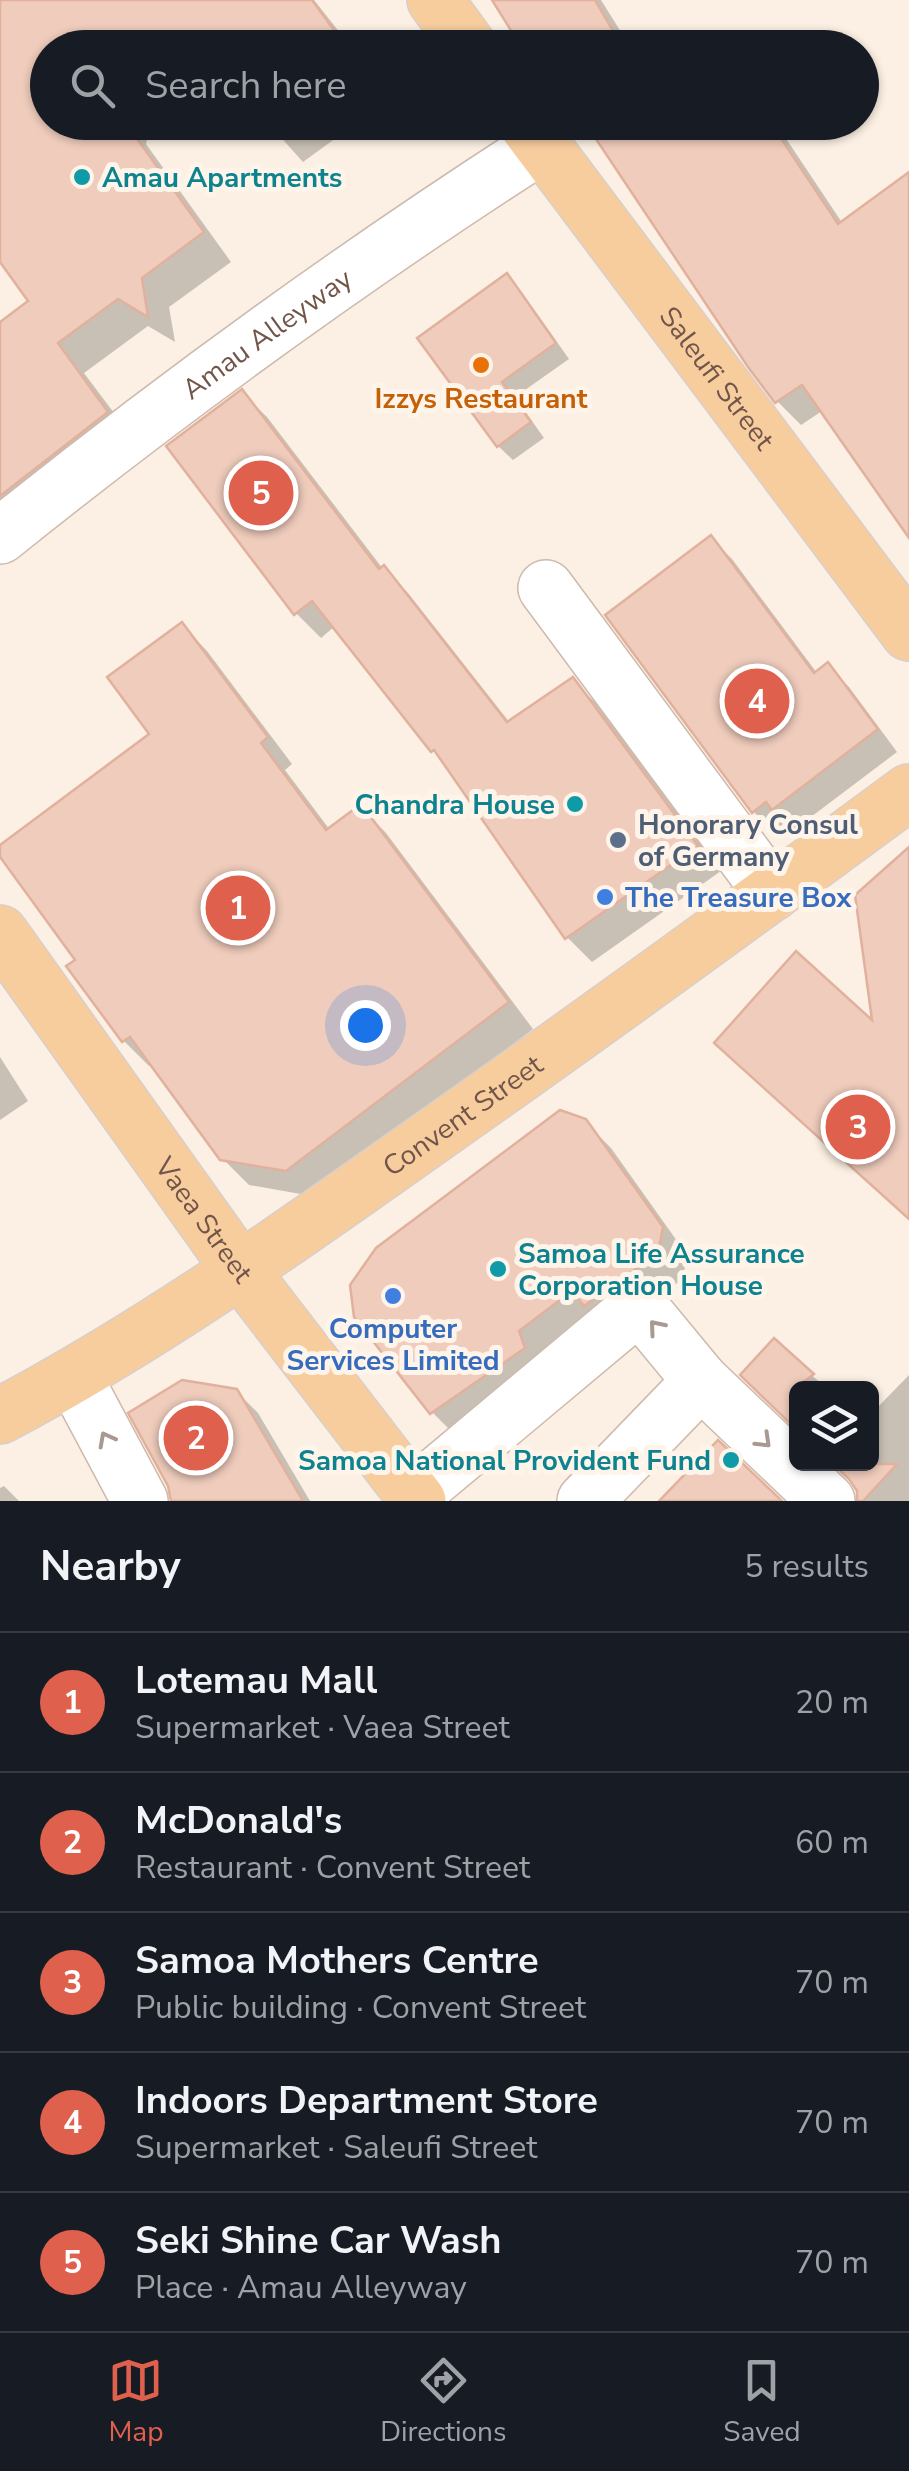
<!DOCTYPE html>
<meta charset="utf-8">
<style>
:root{--surface:#171b24;--page:#242831;--text:#f1f3f6;--muted:#9ea1a6;--line:#363941;--accent:#e0604e}
body{margin:0;font-family:"Nunito Sans",sans-serif;background:var(--page);color:var(--text)}
.controls{position:absolute;right:30px;bottom:30px;display:grid;overflow:hidden;border-radius:15px;box-shadow:0 2px 8px #0004}
.controls button{width:90px;height:90px;display:grid;place-items:center;padding:0;border:0;border-bottom:2px solid var(--line);background:var(--surface);color:var(--text);font:50px sans-serif}
.you{position:absolute;left:365px;top:1025px;width:35px;height:35px;margin:-25px;border:8px solid #fff;border-radius:50%;background:#1a73e8;box-shadow:0 0 0 15px #1a73e833}
.badge{display:grid;place-items:center;width:65px;height:65px;border-radius:50%;background:var(--accent);color:#fff;font-size:32px;font-weight:700}
.pin{position:absolute;translate:-50% -50%;border:5px solid #fff;box-shadow:0 2px 10px #0006}
.list{margin:0;padding:0;list-style:none}
h2{display:flex;justify-content:space-between;align-items:center;height:130px;margin:0;padding:0 40px;font-size:42px}
h2 small{font-size:32px;font-weight:400;color:var(--muted)}
.list li{display:grid;grid-template-columns:65px 1fr auto;gap:30px;align-items:center;box-sizing:border-box;height:140px;padding:0 40px;border-top:2px solid var(--line)}
.list b{display:block;font-size:38px;white-space:nowrap}
.list p{margin:0;font-size:32px;white-space:nowrap;color:var(--muted)}
.list em{font-size:32px;font-style:normal;color:var(--muted)}
.icon{flex:none;width:55px;height:55px;fill:none;stroke:currentColor;stroke-width:2;stroke-linecap:round;stroke-linejoin:round}
.map{position:relative;flex:none;width:909px;height:1501px;overflow:hidden}
.search{position:absolute;background:var(--surface);box-shadow:0 2px 8px #0004;left:30px;right:30px;top:30px;height:110px;display:flex;align-items:center;gap:25px;box-sizing:border-box;padding:0 35px;border-radius:55px;color:var(--muted);font-size:38px}
.sheet{height:830px;background:var(--surface)}
nav{display:flex;justify-content:space-around;align-items:center;box-sizing:border-box;height:140px;border-top:2px solid var(--line);background:var(--surface);font-size:28px;color:var(--muted)}
nav a{display:grid;justify-items:center;gap:5px}
nav .on{color:var(--accent)}
.map>svg:first-child{display:block}
.shadow{fill:#0003}
.building{fill:#efccbc;stroke:#e1b19d;stroke-width:2.5}
.lines{fill:none;stroke-linecap:round;stroke-linejoin:round}
.minor-casing{stroke:#ceb9ad;stroke-width:58}
.major-casing{stroke:#d8cfcc;stroke-width:58}
.minor{stroke:#fff;stroke-width:55}
.major{stroke:#f7cd9e;stroke-width:55}
.oneway{stroke:#aa9992}
.culture-dot{fill:#0f9aa8;stroke:#fef4e9;stroke-width:4}
.food-dot{fill:#e8710a;stroke:#fef4e9;stroke-width:4}
.service-dot{fill:#5c6f8a;stroke:#fef4e9;stroke-width:4}
.shop-dot{fill:#3f7fe0;stroke:#fef4e9;stroke-width:4}
.labels{text-anchor:middle;stroke-width:10;stroke-linejoin:round;paint-order:stroke}
.culture-label{font-size:28px;font-weight:bold;fill:#0d838f;stroke:#fef4e9;text-anchor:start}
.street-label{font-size:28px;fill:#72554a;stroke:#fef4e9}
.food-label{font-size:28px;font-weight:bold;fill:#c56008;stroke:#fef4e9}
.service-label{font-size:28px;font-weight:bold;fill:#4e5e75;stroke:#fef4e9;text-anchor:start}
.shop-label{font-size:28px;font-weight:bold;fill:#366cbe;stroke:#fef4e9;text-anchor:start}
</style>
<div class="map">
<svg width="909" height="1501" viewBox="0 0 909 1501">
<rect width="100%" height="100%" fill="#fbf0e3"/>
<path class="shadow" d="M0,0H314L352,48H48V122H152L146,144L231,262L169,307L175,342L148,326L84,373L135,441L0,550V325L32,302L0,258Z
M493,0H601L631,48H525Z
M267,122H358L303,162Z
M585,122H775L843,224L909,175V533L822,411L801,425L777,401Z
M507,277L521,291L569,359L515,397L544,438L513,460L498,446Z
M242,393L267,417L383,569L408,593L510,723L572,680L597,704L721,871L592,962L567,937L446,763L335,626L321,638L296,613Z
M710,538L732,559L817,673L827,666L849,687L897,752L795,829L788,823L775,833L754,812L608,615Z
M182,625L207,651L292,764L285,770L330,830L361,807L386,833L533,1029L312,1196L249,1185L222,1158L153,1064L149,1066L124,1041L79,960L0,852V848L152,735Z
M0,1057L28,1101L0,1120Z
M584,1121L611,1148L687,1255L683,1279L458,1438L432,1412Z
M774,1341L826,1388H796V1427L744,1375Z
M909,1375V1501H860L859,1490L853,1481L835,1464H872V1413Z
M236,1391L258,1413L310,1501H173Z
M4,1486L19,1501H0V1488Z"/>
<path class="building" d="M0,0H312L347,48H48V122H125L204,232L142,278L148,317L118,299L58,343L108,412L0,496V322L28,301L0,262Z
M492,0H595L623,48H522Z
M620,122H770L838,224L909,172V538L802,385L775,403L748,367L596,139Z
M507,273L556,343L502,382L531,422L497,447L417,338Z
M242,389L379,569L384,565L507,722L573,677L698,846L565,939L434,750L431,752L312,601L294,615L166,446Z
M711,535L814,673L828,662L878,729L772,810L766,802L752,813L605,615Z
M182,622L268,737L261,743L326,830L361,804L509,1002L286,1171L220,1160L130,1037L122,1042L66,966L75,960L0,857V845L149,734L107,677Z
M909,847V1219L714,1043L796,951L872,1020L855,895Z
M560,1110L586,1119L663,1227L658,1253L584,1306L572,1291L519,1331L525,1348L430,1414L354,1317L350,1285L376,1248Z
M774,1338L814,1374L796,1388V1429L740,1375Z
M182,1380L237,1389L303,1501H171L168,1486L128,1413Z
M718,1440L782,1501H659Z
M833,1464H897L863,1501H857V1491L849,1479Z"/>
<g class="lines">
<defs>
<g id="minor">
<path id="s1" d="M0,536C173,397 355,265 542,145"/>
<path d="M546,588L772,893"/>
<path d="M74,1377L140,1501"/>
<path d="M701,1381L827,1501"/>
<path d="M413,1495L639,1306L701,1381L585,1501"/>
</g>
<g id="major">
<path d="M435,0L470,48"/>
<path id="s2" d="M525,122L909,633"/>
<path id="s3" d="M0,933L241,1271L418,1501"/>
<path id="s4" d="M0,1416C145,1339 279,1245 413,1150C580,1033 745,913 909,792"/>
</g>
</defs>
<use href="#minor" class="minor-casing"/>
<use href="#major" class="major-casing"/>
<use href="#minor" class="minor"/>
<use href="#major" class="major"/>
</g>
<defs><path id="oneway-chevron" d="M-2-3.5L2.5 0L-2 3.5" fill="none" stroke-width="1.6" stroke-linecap="round" stroke-linejoin="round" transform="scale(2.5)"/></defs>
<g class="oneway">
<use href="#oneway-chevron" transform="translate(656 1327) rotate(-130)"/>
<use href="#oneway-chevron" transform="translate(106 1439) rotate(-118)"/>
<use href="#oneway-chevron" transform="translate(764 1441) rotate(44)"/>
</g>
<g class="culture-dot">
<circle cx="82" cy="177" r="10"/>
<circle cx="575" cy="804" r="10"/>
<circle cx="498" cy="1269" r="10"/>
<circle cx="731" cy="1460" r="10"/>
</g>
<circle class="food-dot" cx="481" cy="365" r="10"/>
<circle class="service-dot" cx="618" cy="840" r="10"/>
<g class="shop-dot">
<circle cx="605" cy="897" r="10"/>
<circle cx="393" cy="1296" r="10"/>
</g>
<g class="labels">
<g class="culture-label">
<text x="102" y="187">Amau Apartments</text>
<text x="555" y="814" text-anchor="end">Chandra House</text>
<text x="518" y="1263">Samoa Life Assurance<tspan x="518" dy="32">Corporation House</tspan></text>
<text x="711" y="1470" text-anchor="end">Samoa National Provident Fund</text>
</g>
<g class="street-label">
<text dy="10" stroke="none"><textPath href="#s1" startOffset="335">Amau Alleyway</textPath></text>
<text dy="10" stroke="none"><textPath href="#s2" startOffset="320">Saleufi Street</textPath></text>
<text dy="10" stroke="none"><textPath href="#s4" startOffset="552">Convent Street</textPath></text>
<text dy="10" stroke="none"><textPath href="#s3" startOffset="352">Vaea Street</textPath></text>
</g>
<g class="food-label">
<text x="481" y="408">Izzys Restaurant</text>
</g>
<g class="service-label">
<text x="638" y="834">Honorary Consul<tspan x="638" dy="32">of Germany</tspan></text>
</g>
<g class="shop-label">
<text x="625" y="907">The Treasure Box</text>
<text x="393" y="1338" text-anchor="middle">Computer<tspan x="393" dy="32">Services Limited</tspan></text>
</g>
</g>
</svg>
<div class="controls">
<button><svg class="icon" aria-label="layers" viewBox="0 0 24 24"><path d="M12 4l9 5-9 5-9-5zM3 14l9 5 9-5"/></svg></button>
</div>
<div class="you"></div>
<div class="pin badge" style="left:238px;top:908px">1</div>
<div class="pin badge" style="left:196px;top:1438px">2</div>
<div class="pin badge" style="left:858px;top:1127px">3</div>
<div class="pin badge" style="left:757px;top:701px">4</div>
<div class="pin badge" style="left:261px;top:493px">5</div>
<div class="search"><svg class="icon" aria-label="search" viewBox="0 0 24 24"><circle cx="10" cy="10" r="6"/><path d="M15 15l6 6"/></svg>Search here</div>
</div>
<section class="sheet">
<h2>Nearby<small>5 results</small></h2>
<ul class="list">
<li><span class="badge">1</span><div><b>Lotemau Mall</b><p>Supermarket · Vaea Street</p></div><em>20 m</em></li>
<li><span class="badge">2</span><div><b>McDonald's</b><p>Restaurant · Convent Street</p></div><em>60 m</em></li>
<li><span class="badge">3</span><div><b>Samoa Mothers Centre</b><p>Public building · Convent Street</p></div><em>70 m</em></li>
<li><span class="badge">4</span><div><b>Indoors Department Store</b><p>Supermarket · Saleufi Street</p></div><em>70 m</em></li>
<li><span class="badge">5</span><div><b>Seki Shine Car Wash</b><p>Place · Amau Alleyway</p></div><em>70 m</em></li>
</ul>
</section>
<nav>
<a class="on"><svg class="icon" aria-label="map" viewBox="0 0 24 24"><path d="M3 6l6-2 6 2 6-2v14l-6 2-6-2-6 2zM9 4v14M15 6v14"/></svg>Map</a>
<a><svg class="icon" aria-label="directions" viewBox="0 0 24 24"><path d="M12 3l9 9-9 9-9-9zM9 14v-3h6M13 9l2 2-2 2"/></svg>Directions</a>
<a><svg class="icon" aria-label="saved" viewBox="0 0 24 24"><path d="M7 4h10v16l-5-4-5 4z"/></svg>Saved</a>
</nav>
